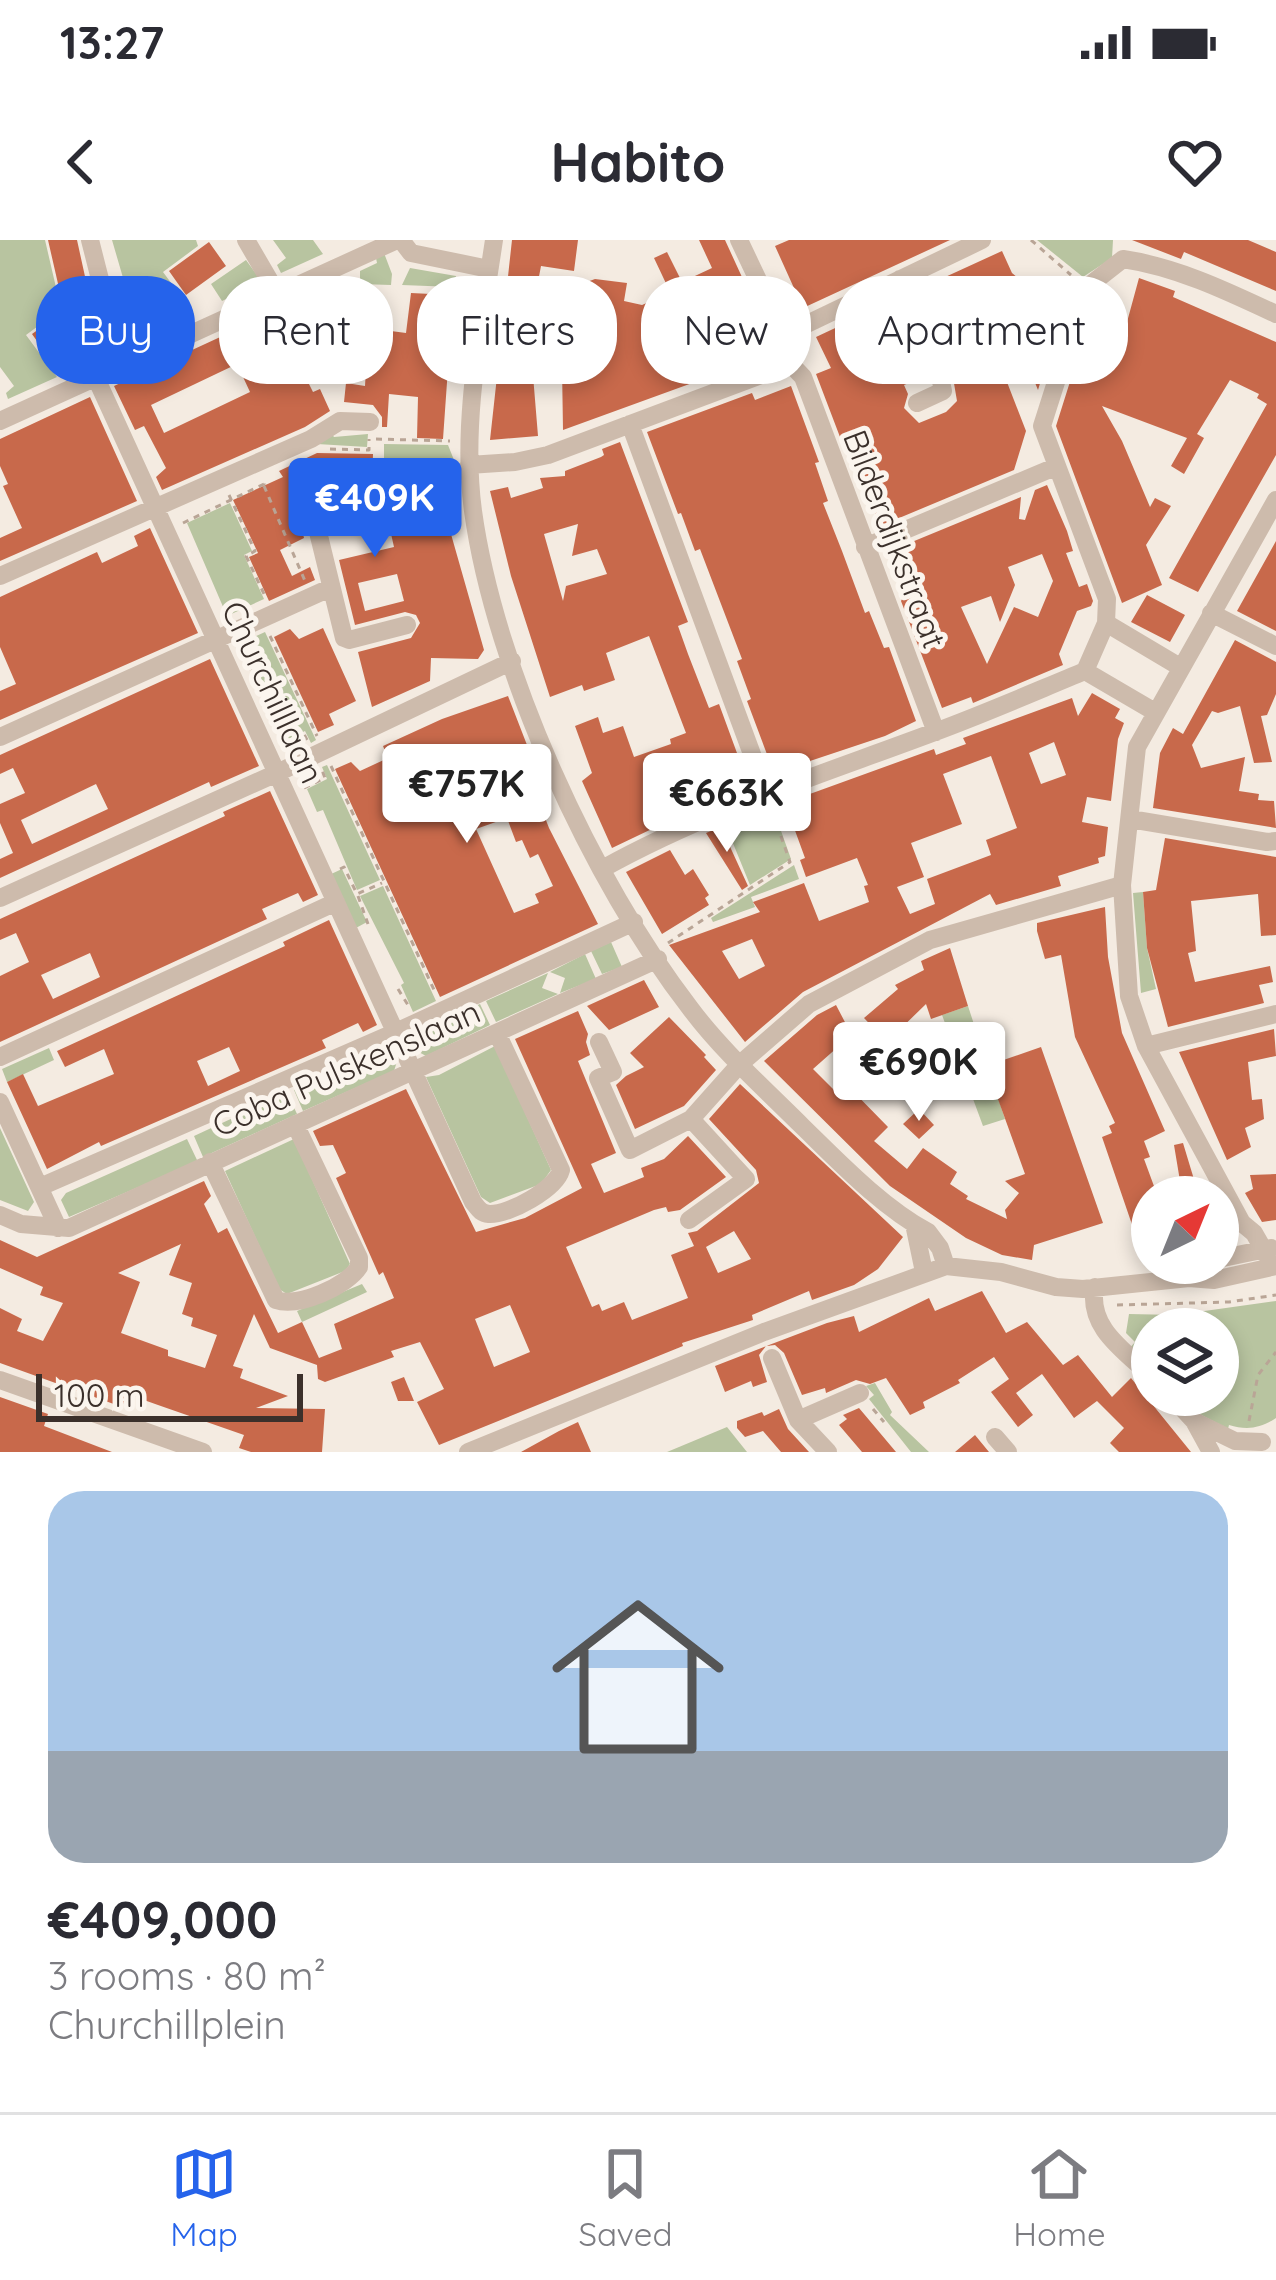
<!DOCTYPE html>
<meta charset="utf-8">
<style>
body{margin:0;font-family:Quicksand,sans-serif;background:#f7f7f7;color:#2b2b33;height:100vh;display:flex;flex-direction:column;font-size:45px;white-space:nowrap}
*{box-sizing:border-box;margin:0}
p{font-size:39px;color:#7c7c81}
.icon{flex:none;width:66px;height:66px;fill:none;stroke:currentColor;stroke-width:2;stroke-linecap:round;stroke-linejoin:round}
.map{position:relative;height:1212px;overflow:hidden}
.panel{display:flex;flex-direction:column;background:#fff;flex:1}
.panel>*{flex:none}
.guide{position:absolute;left:36px;top:36px;width:1206px;height:108px;display:flex;gap:24px}
.needle{width:78px;rotate:43deg}
.fabs{position:absolute;left:1131px;top:936px;display:grid;gap:24px}
.fabs a{display:grid;place-items:center;width:108px;height:108px;border-radius:50%;background:#fff;box-shadow:0 6px 18px #0003;font-size:60px}
.scale{position:absolute;left:36px;bottom:30px;width:267px;box-sizing:border-box;padding-left:12px;border:6px solid #3b302b;border-top:0;font-size:33px;line-height:42px;white-space:nowrap;color:#3b302b;-webkit-text-stroke:9px #fbf5ee;paint-order:stroke}
.price{position:absolute;translate:-50% -102px;padding:0 27px;border-radius:12px;background:#fff;color:#222;font-size:39px;line-height:78px;filter:drop-shadow(0 3px 6px #0008)}
.price::after{content:'';position:absolute;left:50%;top:72px;width:36px;height:27px;margin-left:-18px;background:inherit;clip-path:polygon(0 0,100% 0,50% 100%)}
.price.current{background:#2563eb;color:#fff}
ul{padding:0;list-style:none}
li{display:grid;align-content:center;gap:24px;height:636px;padding:0 48px}
li span{display:grid;place-items:center;height:372px;border-radius:36px;color:#555}
li>.icon{margin-inline-start:auto}
span .icon{width:216px;height:216px;fill:#fffc;stroke-width:1}
li b{font-size:51px}
.chip{padding:0 42px;border-radius:48px;background:#fff;box-shadow:0 6px 18px #0003;font-size:42px;line-height:108px}
.chip.current{background:#2563eb;color:#fff}
.status{display:flex;justify-content:space-between;align-items:center;height:84px;padding:0 60px;background:#fff;direction:ltr}
.status svg{height:33px;fill:currentColor}
header{display:flex;justify-content:space-between;align-items:center;height:156px;padding:0 48px;background:#fff;font-size:54px;font-weight:800}
.dock{display:flex;justify-content:space-around;align-items:center;height:168px;border-top:3px solid #e1e1e2;background:#fff;font-size:33px;color:#7c7c81}
.dock a{display:grid;justify-items:center;gap:6px}
.dock .current{color:#2563eb}
.map>svg:first-child{display:block}
</style>
<div class="status"><b>13:27</b><svg viewBox="0 0 49 12"><path d="M0 12V9h3v3zM5 12V6h3v6zM10 12V3h3v9zM15 12V0h3v12zM26 1h20v11H26zM47 4h2v5h-2z"/></svg></div>
<header><svg class="icon" aria-label="back" viewBox="0 0 24 24"><path d="M15 5l-7 7 7 7"/></svg>Habito<svg class="icon" aria-label="heart" viewBox="0 0 24 24"><path d="M12 20l-8-8c-3-5 5-10 8-4 3-6 11-1 8 4z"/></svg></header>
<div class="map">
<svg width="1276" height="1212" viewBox="0 0 1276 1212">
<rect width="100%" height="100%" fill="#f4ebe1"/>
<path fill="#b8c4a0" d="M0 0H45L61 69 26 95 57 137 8 159 6 153 14 146 0 127Z
M112 0H196L198 6 163 32 194 74 145 96 139 88 149 80 126 48Z
M273 0H313L323 14 281 33 277 25 286 18Z
M1037 0H1113L1112 18 1083 37Z
M384 13 392 34 391 45 360 44V31L377 23 376 18Z
M246 20 262 42 222 61 211 44Z
M410 28 456 36 454 47 402 45Z
M109 82 126 105 86 123 74 107Z
M331 193 334 197 368 194 367 207 317 204Z
M384 204 448 205 454 220H384Z
M230 263 252 311 244 315 264 359 227 376 187 283Z
M265 392 316 500 311 503 305 491 284 501 276 483 282 480 243 402Z
M327 525 380 640 357 650 323 570 317 572 307 549 327 539 322 527Z
M775 574 791 619 750 645 728 591Z
M794 625 799 639 751 657 755 667 713 682 711 678Z
M342 629 367 682 354 689 329 635Z
M383 646 436 761 413 772 401 745 404 743 360 656Z
M1143 652 1147 708 1156 749 1141 753 1133 653Z
M611 702 622 727 602 734 591 711Z
M585 714 596 739 560 753 565 738 550 732Z
M548 733 542 748 558 754 496 782 486 761Z
M480 764 490 785 426 816 417 811 413 802 417 791Z
M968 766 1005 879 983 886 942 775Z
M495 806 551 930 541 944 490 963 481 957 426 837 439 835Z
M49 808 54 820 7 842 2 829Z
M381 808 395 809 399 815 394 831 303 871 294 850Z
M287 853 297 874 203 917 194 896Z
M0 888 34 962 28 971 0 960Z
M187 899 197 920 192 924 69 977 61 960 66 953Z
M294 899 350 1024 345 1031 287 1054 279 1049 225 931Z
M362 1044 367 1052 302 1082 297 1071Z
M1276 1061V1178C1260 1189 1246 1190 1229 1185L1228 1189 1194 1171 1177 1155H1218V1089H1152V1130L1129 1109 1135 1102 1126 1093 1129 1074 1176 1075Z
M875 1143 892 1172 890 1175 929 1212H911L869 1159 874 1155 866 1146Z
M727 1187 747 1212H667Z"/>
<path fill="#c8694b" fill-rule="evenodd" d="M48 0H77L86 41 59 48Z
M512 0H578L574 31 541 26 532 73 563 69 565 50 595 39 627 43 624 61 642 65 649 62 671 54 654 18 667 12 682 42 712 28 699 0H725L763 83 740 94 750 122 563 190 562 127 532 123 538 196 490 200Z
M789 0H950L803 68 775 6Z
M1132 0H1248L1276 12V51L1184 12 1181 19Z
M209 2 226 26 186 55 169 31Z
M1002 11 1012 33 1042 58 1064 64 1038 150 1022 111 999 120 1007 94 979 86 970 116 1000 124 1026 191 1014 230 880 286 862 238 848 218 816 134 831 128 816 97 895 60 926 136 904 145 908 154 904 168 919 183 946 172 957 161 949 114 919 49Z
M1139 38 1175 51 1173 57 1276 102V215L1198 352 1169 338 1267 164 1257 158 1259 154 1230 140 1197 194 1204 198 1184 234 1171 226 1187 198 1102 166 1122 201 1150 267 1155 258 1171 266 1146 305 1162 345 1122 363 1056 186 1092 72 1127 82Z
M411 53 451 55 457 61 452 95 462 97 458 129 448 128 443 199 417 198 418 157 389 154 387 187H382V177L373 165 344 162 346 143 365 146 367 111H338V84L406 93Z
M296 62 294 79 315 81 292 92 306 123 300 126 313 152 320 149 330 171 305 187 162 250 156 237 166 228 144 186 135 190 114 146ZM237 124 250 152 164 193 151 165Z
M72 65 89 88 49 118 32 94Z
M791 146 819 222 815 223 828 261 823 263 842 311 865 373 869 371 884 408 889 407 916 481 885 496 774 533 747 461 751 459 737 421 742 419 700 309 695 311 681 273 678 274 647 192 752 153 755 160Z
M90 157 137 261 0 321V298L22 288 3 246 8 244 0 226V199Z
M620 202 688 382 678 386 688 414 709 468 719 464 748 543 612 608 582 541 592 533 575 486 598 477 603 493 623 486 634 517 671 504 670 499 686 493 649 396 606 413 615 440 584 451 582 445 550 457 511 336 490 251 508 247 511 258 543 248 540 238 565 236V231L601 217 604 215 602 209ZM578 284 572 316 597 309 607 334 566 346 563 361 544 294Z
M317 213 373 214 372 244 408 245 407 228 438 227V221L456 220 458 259H441L484 410 478 419 431 418 430 441 372 467 358 412 411 398 420 383 416 375 405 372 355 385 339 320 394 307 385 267 368 262 317 274 301 286 304 298 280 310 292 336 310 327 315 340 269 361 249 317 258 313 233 260 283 237 279 231ZM397 334 404 361 365 371 358 343Z
M1047 245 1067 291 1073 311 1066 313 1079 347 1087 344 1093 361 1091 366 1077 371 1059 414 1063 425 973 463 971 457 942 468 901 361 905 353 890 311 1021 257 1019 279 1025 280 1035 250ZM1042 314 1053 341 1038 377 1014 367 987 424 961 367 991 356 1000 382 1015 345 1008 327Z
M150 288 198 393 0 480V451L16 444 0 407V357L97 312 102 323 138 306 134 296Z
M1276 301V391L1237 371Z
M1147 355 1185 375 1170 402 1131 382Z
M323 388 356 461 329 474 334 485 318 492 274 397 290 389 299 399Z
M1235 400 1276 422V454L1267 475 1261 476 1272 522 1254 523 1240 466 1218 473 1212 471 1192 505 1201 528 1245 517 1239 551 1259 554 1258 560 1274 561 1276 588 1153 568 1160 513 1173 488 1183 494Z
M210 419 259 526 211 547 209 542 0 638V619L13 613 0 583V564L25 553 13 528 0 534V515ZM96 544 108 569 32 604 21 580Z
M1092 453 1120 469 1115 478 1124 483 1118 499 1111 561 1087 557 1082 582 1108 587 1105 616 1098 618 1099 623 1058 636 1061 646 996 665 990 654 803 752 745 802 669 705 760 672 753 662 804 643 819 681 869 662 864 646 868 645 857 618 806 637 800 620 805 618 785 563 934 509 936 515 966 504 963 498 1072 458 1078 476ZM1054 502 1066 535 1041 544 1029 513ZM991 516 1017 588 986 600 991 615 927 639 935 664 910 674 897 647 924 637 911 603 962 584 943 534ZM752 699 765 726 739 739 722 711Z
M508 456 527 505 518 508 549 588 598 684 440 757 335 529 351 522 360 531 388 518 383 506 442 479ZM507 578 516 602 522 600 530 618 538 614 553 646 535 654 539 663 514 673 476 589Z
M270 551 318 655 303 662 298 653 262 669 267 679 0 802V736L29 722 16 693 0 700V679L225 576 223 572ZM90 713 100 737 53 759 41 735Z
M721 587 748 646 742 650 706 593Z
M1165 598 1276 617V695L1261 696 1258 654 1191 661 1196 711 1188 713 1195 742 1270 726 1273 742 1259 745 1264 763 1168 787 1147 708 1143 652 1156 650Z
M670 610 685 635 693 629 709 655 705 658 709 665 662 694 626 632Z
M1105 667 1108 717 1122 793 1165 891 1144 901 1150 917 1144 919 1158 957H1152V1003L1139 1005 1102 897 1112 893 1109 886 1115 883 1075 797 1061 715 1045 719 1037 691V683Z
M329 680 377 785 363 792 358 783 322 800 326 808 101 906 99 902 47 929 7 842 23 834 38 866 114 834 104 809 65 827 57 811 285 706 283 702ZM229 807 240 831 208 846 197 821Z
M950 708 968 766 931 779 926 764 887 802 864 778 898 749 895 745 924 730 921 721Z
M644 740 659 767 609 790 587 766Z
M836 765 847 786 833 794 839 806 813 829 834 850 843 841 888 887 874 901 907 929 923 908 957 932 950 944 968 956 966 959 1007 979 1005 970 1019 953 1005 941 1025 934 986 826 1041 807 1103 983 1034 1005 1032 1020 1002 1015 966 998 890 946 764 821 817 775Z
M578 771 588 794 586 802 590 815 578 821 616 913 591 924 604 953 644 937 641 928 664 919 688 896 726 937 680 970 668 972 666 967 654 970 566 1007 592 1067 599 1064 602 1071 624 1062 632 1080 688 1058 671 1015 694 1006 688 993 697 991 759 943 756 930 709 879 740 844 903 997 878 1029 854 1045 812 1060 809 1051 752 1075 753 1080 682 1103 683 1106 439 1205 417 1162 444 1149 420 1102 391 1111 394 1117 325 1142 318 1139 317 1125 270 1108 254 1074 233 1126 243 1129 240 1138 288 1156 256 1168 325 1169 322 1212H251L239 1208 244 1195 158 1165 127 1154 122 1167 0 1123V1068L22 1079 17 1091 43 1101 63 1063 40 1055 43 1047 0 1028V1000L37 1017 204 941 211 956 204 964 218 993 227 988 278 1093 302 1082 319 1118 342 1109 334 1084 394 1058 383 1032 379 1035 336 938 346 933 333 905 320 906 313 891 406 849 476 992 525 978 582 948 515 799ZM734 991 751 1019 718 1033 706 1007ZM181 1004 169 1035 192 1043 182 1074 193 1078 191 1086 217 1095 205 1128 168 1116V1110L121 1093 140 1042 118 1033ZM510 1065 530 1112 494 1127 475 1079Z
M669 777 706 815 704 817 716 830 684 866 635 889 616 845 626 836 644 827 630 813Z
M1274 789 1276 816 1248 822 1252 860 1262 859 1264 879 1245 888 1251 907 1227 920 1179 812Z
M919 869 934 885 919 899 903 884Z
M1183 903 1196 946 1204 942 1213 957H1173L1182 953 1174 905Z
M1276 934V980L1262 982 1245 953 1253 949 1250 935Z
M982 1051 1006 1093 1027 1082 1063 1125 1078 1115 1112 1157 1131 1138 1191 1212H1119L1110 1203 1124 1188 1097 1161 1074 1178 1042 1134 1016 1153 1033 1175 1018 1187 991 1152 1009 1139 994 1117 958 1140 960 1143 923 1162 925 1168 910 1175 886 1138 870 1144 856 1140 826 1153 825 1148 802 1155 784 1113 775 1105 766 1106 759 1115 767 1142 753 1147 751 1141 725 1152 715 1126 769 1105 827 1083 854 1076 859 1092 929 1058 935 1071Z
M404 1137 414 1161H398L391 1142Z
M0 1157 48 1174 44 1186 112 1212H0Z
M859 1168 896 1212H862L839 1185 847 1179 843 1175Z
M779 1169 788 1189 809 1212H781L763 1191 745 1197 737 1188V1181L762 1172 764 1176Z
M578 1182 591 1212H521L559 1191Z
M975 1195 989 1212H955Z"/>
<g fill="none" stroke-linecap="round" stroke-linejoin="round">
<path stroke="#b9a596" stroke-width="3" stroke-dasharray="6 6" stroke-linecap="butt" d="M1031 0 1071 35
M376 199 450 201
M330 209 369 210V199
M264 246 305 341
M229 255 255 311 246 316 265 356
M183 283 264 244 262 241
M270 396 317 496
M242 406 251 430
M282 501 304 494 307 500
M331 526 435 752
M304 548 325 538 322 530
M340 629 344 627 357 654 382 643
M358 656 368 684
M668 703 790 622 772 571
M398 749 408 765
M1117 1065 1229 1062 1276 1055
M873 1169 884 1182
M1249 1181 1258 1135 1276 1112"/>
<path stroke="#cdbbac" stroke-width="18" d="M90 0 106 63 148 114
M246 0 278 55
M401 0 411 13 489 29
M494 0C481 88 461 183 473 271 495 430 592 641 690 768 722 811 765 849 803 887 840 923 882 967 928 992L940 1008 946 1026
M739 0 784 95 786 107
M1123 19 1086 48 1042 186 1107 359 1106 383 1180 427
M1123 19C1177 27 1227 51 1276 74
M900 39 936 117 943 151 917 163
M784 95 982 0
M784 117 803 137 936 492
M96 138 473 962C478 968 480 973 489 974 509 975 556 949 561 930L497 793
M0 181 397 0
M630 184 766 552
M469 225 515 222 548 215 769 132 784 117
M364 275 321 287 318 292 344 398 349 400 407 385
M865 307 1055 227
M0 336 311 199 340 181 370 182
M1211 373 1276 406
M1085 431 1155 472
M0 497 330 348
M1130 579 1267 602 1276 601
M602 629C708 570 820 535 932 493 984 474 1034 452 1085 431L1106 383
M0 658 277 533 512 421
M599 802 613 832 598 838 630 910 691 879 740 824 809 764 930 700 1122 645
M1146 806 1276 774
M0 817 336 662
M0 862 58 988
M210 922 276 1060C298 1068 347 1046 359 1027V1018L295 884
M40 947 396 792 634 682
M0 975 21 984 69 988 658 719
M689 980 746 939 691 879
M914 984 924 1032
M1218 1019 1271 1008
M1273 1026 1254 993 1242 983 1146 806 1129 756 1122 645 1137 507 1276 260
M1095 1047C1087 1088 1125 1111 1152 1137
M772 1118 798 1180 828 1212
M0 1140 203 1212
M1170 1155 1194 1181 1211 1212
M798 1180 860 1153
M1194 1181 1235 1201 1262 1202
M995 1197 1008 1212
M468 1212 764 1092 946 1026 1001 1032 1056 1047 1083 1049 1189 1038 1214 1040 1276 1026"/>
</g>
<g text-anchor="middle" stroke-width="10" stroke-linejoin="round" paint-order="stroke">
<g font-size="33" fill="#3b302b" stroke="#fbf5ee">
<text transform="translate(895 299) rotate(69)" y="12">Bilderdijkstraat</text>
<text transform="translate(273 452) rotate(65)" y="12">Churchilllaan</text>
<text transform="translate(346 828) rotate(-24)" y="12">Coba Pulskenslaan</text>
</g>
</g>
</svg>
<div class="fabs">
<a><svg class="needle" viewBox="-14 -14 28 28"><path d="M0-13l5 13h-10z" fill="#e53935"/><path d="M0 13l5-13h-10z" fill="#7c7c81"/></svg></a>
<a><svg class="icon" aria-label="layers" viewBox="0 0 24 24"><path d="M12 4l9 5-9 5-9-5zM3 14l9 5 9-5"/></svg></a>
</div>
<div class="scale">100 m</div>
<b class="price current" style="left:375px;top:320px">€409K</b>
<b class="price" style="left:467px;top:606px">€757K</b>
<b class="price" style="left:727px;top:615px">€663K</b>
<b class="price" style="left:919px;top:884px">€690K</b>
<div class="guide">
<a class="chip current">Buy</a>
<a class="chip">Rent</a>
<a class="chip">Filters</a>
<a class="chip">New</a>
<a class="chip">Apartment</a>
</div>
</div>
<section class="panel">
<ul>
<li><span style="background:linear-gradient(#a9c7e8 70%,#9aa5b1 0)"><svg class="icon" aria-label="home" viewBox="0 0 24 24"><path d="M3 11l9-7 9 7M6 9v11h12V9"/></svg></span><div><b>€409,000</b><p>3 rooms · 80 m²</p><p>Churchillplein</p></div></li>
</ul>
</section>
<nav class="dock">
<a class="current"><svg class="icon" aria-label="map" viewBox="0 0 24 24"><path d="M3 6l6-2 6 2 6-2v14l-6 2-6-2-6 2zM9 4v14M15 6v14"/></svg>Map</a>
<a><svg class="icon" aria-label="saved" viewBox="0 0 24 24"><path d="M7 4h10v16l-5-4-5 4z"/></svg>Saved</a>
<a><svg class="icon" aria-label="home" viewBox="0 0 24 24"><path d="M3 11l9-7 9 7M6 9v11h12V9"/></svg>Home</a>
</nav>
